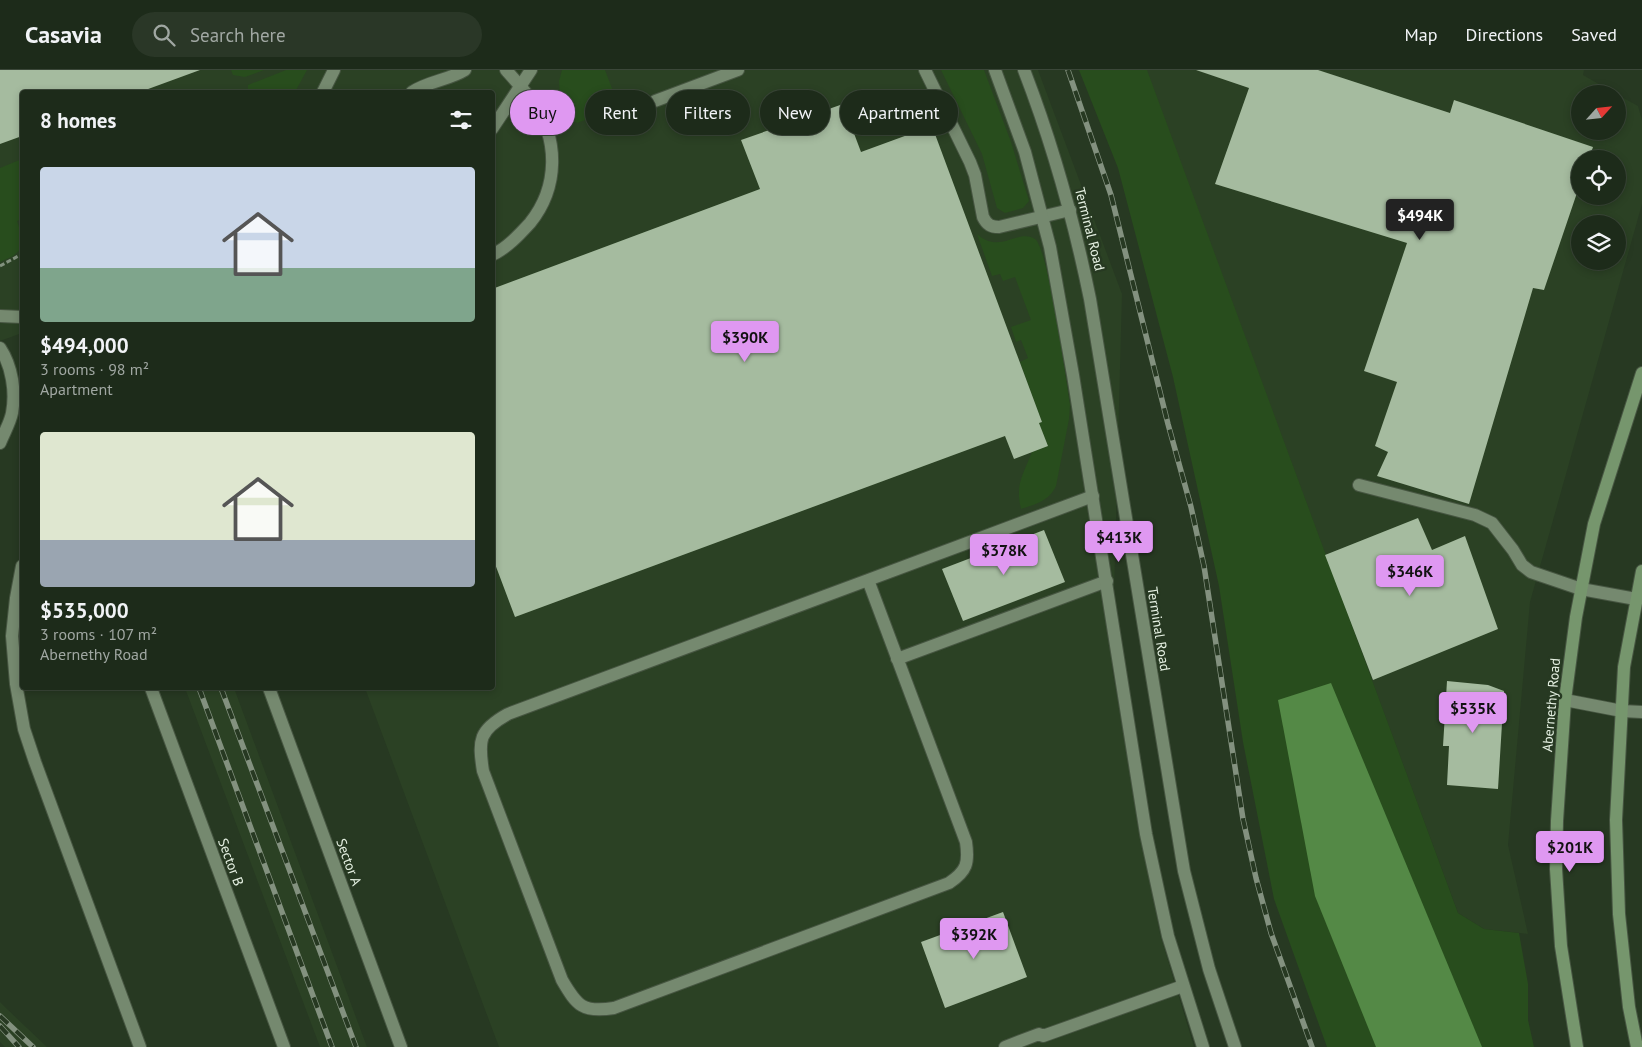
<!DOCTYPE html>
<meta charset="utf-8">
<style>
body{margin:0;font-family:"PT Sans",sans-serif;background:#2a3727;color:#f1f3f6;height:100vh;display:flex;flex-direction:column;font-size:19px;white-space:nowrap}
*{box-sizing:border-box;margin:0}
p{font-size:16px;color:#a0a7a2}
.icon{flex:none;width:28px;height:28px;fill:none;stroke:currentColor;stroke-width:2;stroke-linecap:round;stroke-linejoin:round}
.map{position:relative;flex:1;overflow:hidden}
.sheet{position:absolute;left:20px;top:20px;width:475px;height:600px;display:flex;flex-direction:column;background:#1d2b1a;border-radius:5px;box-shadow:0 2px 8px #0003,0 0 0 1px #3b4739}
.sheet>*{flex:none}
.banner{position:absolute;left:510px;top:20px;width:475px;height:45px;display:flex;gap:10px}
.needle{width:32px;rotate:63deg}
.buttons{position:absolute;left:1571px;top:15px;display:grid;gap:10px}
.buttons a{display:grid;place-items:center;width:55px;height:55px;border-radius:50%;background:#1d2b1a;box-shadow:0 2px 8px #0003,0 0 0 1px #3b4739;font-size:25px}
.price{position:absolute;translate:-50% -42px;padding:0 11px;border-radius:5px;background:#df98f1;color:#111;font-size:16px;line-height:32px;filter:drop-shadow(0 1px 2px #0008)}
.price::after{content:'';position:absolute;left:50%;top:30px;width:15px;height:11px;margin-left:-8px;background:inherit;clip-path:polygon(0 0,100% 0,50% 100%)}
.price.selected{background:#222;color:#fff}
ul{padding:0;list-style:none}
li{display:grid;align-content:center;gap:10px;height:265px;padding:0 20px}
li span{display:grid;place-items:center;height:155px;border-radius:5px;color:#555}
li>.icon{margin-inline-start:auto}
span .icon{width:90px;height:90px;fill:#fffc;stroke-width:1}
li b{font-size:21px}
h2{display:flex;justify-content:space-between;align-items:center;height:60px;padding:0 20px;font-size:21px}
.chip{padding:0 18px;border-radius:22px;background:#1d2b1a;box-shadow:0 2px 8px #0003,0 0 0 1px #3b4739;font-size:18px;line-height:45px}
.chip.selected{background:#df98f1;color:#111}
header{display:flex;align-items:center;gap:30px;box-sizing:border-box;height:70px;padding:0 25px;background:#1d2b1a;border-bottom:1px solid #3b4739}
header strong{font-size:24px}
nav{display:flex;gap:28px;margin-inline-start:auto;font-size:18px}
.search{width:350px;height:45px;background:#2a3727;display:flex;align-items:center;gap:12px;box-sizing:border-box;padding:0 18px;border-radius:28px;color:#a0a7a2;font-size:19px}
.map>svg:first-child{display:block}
</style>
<header>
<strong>Casavia</strong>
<div class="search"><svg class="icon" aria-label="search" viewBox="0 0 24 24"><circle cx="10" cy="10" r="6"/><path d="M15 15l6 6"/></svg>Search here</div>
<nav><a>Map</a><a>Directions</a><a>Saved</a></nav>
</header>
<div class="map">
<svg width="1642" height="977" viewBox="0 0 1642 977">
<rect width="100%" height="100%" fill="#273922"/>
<path fill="#2b4124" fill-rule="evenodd" d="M0 0H1038L1122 224 1112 598 1160 864 1194 977H499L365 618H492V22H22V263L0 271Z
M1146 0H1584L1583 5 1616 24H1580V61H1618V25L1638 36 1642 50V134L1530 532 1508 775 1528 864 1484 859 1458 843ZM1580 89H1618V126H1580ZM1580 154H1618V191H1580Z
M185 618H234L367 977H320Z
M0 932 7 939 47 977H5L0 972Z"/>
<path fill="#284d1d" d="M231 0H264L245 7 233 5Z
M286 0H307L295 22H248V15Z
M562 0H605L619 37 577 53 561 41 559 11Z
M941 0H984L1011 72 1029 131 1023 138 1005 143 997 138 982 84Z
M1079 0H1147L1458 843 1484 859 1519 863 1528 914V950L1534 977H1327L1274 829 1243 672 1219 516 1173 307 1118 98Z
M22 89V138L21 139 22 149 17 151 22 166V178L13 186 0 192V98Z
M977 164C1000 185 1017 158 1035 169 1048 178 1066 310 1070 334L1069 349 1056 416C1049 431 1036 434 1021 439 1015 414 1023 405 1032 382L1048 376 1039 353 1042 352 1020 292 1028 288 1021 270 1016 272 1011 257 1031 250 1015 207 1003 211 1000 204 992 206Z"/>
<path fill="#548946" d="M1331 613 1482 977H1376L1315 826 1278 630Z"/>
<path fill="#a5bb9f" d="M0 0H200L140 22H22V66L0 74Z
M1196 0H1318L1450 43 1454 30 1593 77 1589 89H1580V114L1544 220 1533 218 1469 434 1377 406 1388 382 1375 376 1397 312 1364 301 1407 173 1215 114 1249 18Z
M843 34 861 82 932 56 1042 352 1039 353 1048 376 1014 389 1005 366 515 547 492 486V219L760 119 741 70Z
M1418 448 1432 480 1465 466 1498 559 1373 610 1325 485Z
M1044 460 1065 512 963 551 942 499Z
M1447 611 1488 615 1504 621 1498 719 1447 715 1449 676H1443Z
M1003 842 1027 907 945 938 921 872Z"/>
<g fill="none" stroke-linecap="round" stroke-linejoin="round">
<defs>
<path id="service" d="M925 0 970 92 975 105 983 147C987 155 991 157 999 157L1070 140
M323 22 334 0
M655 31 738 0
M492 185C507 178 519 165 530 153 559 117 559 69 533 32 525 21 515 10 506 0
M1359 415 1475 445 1492 453 1513 480 1522 495 1531 502 1581 519 1636 529
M22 496 16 528 12 566 16 614 24 659 35 692 140 977
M868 510 966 772C969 793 967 801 949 813L614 938C583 943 577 936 562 910L483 701C478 670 479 660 508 644Z
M868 510 1093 426
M897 589 1107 511
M151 618 284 977
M269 618 401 977
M1565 630 1622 641 1642 642
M1005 977 1039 964 1043 966 1183 916"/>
<path id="minor" d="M995 0 1025 82 1050 177 1073 305 1146 764 1168 866 1203 977
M1024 0C1053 75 1074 151 1090 229L1184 801 1209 899 1235 977
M412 22C429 11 449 10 465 0
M492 59 531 0
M0 246 22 247
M0 278C12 296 16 322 12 343 10 353 4 363 0 373"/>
<path id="secondary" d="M1577 977 1561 876 1556 799 1557 751 1565 630 1576 547 1594 454 1642 303
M1637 977 1629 937 1619 844 1616 750 1624 597 1642 501"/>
</defs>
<use href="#service" stroke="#475642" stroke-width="14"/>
<use href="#minor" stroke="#475642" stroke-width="14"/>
<use href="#secondary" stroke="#475642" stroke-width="14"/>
<path stroke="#82917e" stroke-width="3" stroke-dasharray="5 2.5" stroke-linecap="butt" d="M0 196 22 184"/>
<use href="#service" stroke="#75896f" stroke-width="12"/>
<use href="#minor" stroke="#75896f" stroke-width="12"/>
<use href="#secondary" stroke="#76966d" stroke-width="12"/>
<defs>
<path id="rail" d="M1068 0 1111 125 1168 354 1191 437 1204 496 1243 749 1256 808 1271 863 1312 977
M199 618 332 977
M221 618 356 977
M0 946 33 977
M0 956 19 977"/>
</defs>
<use href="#rail" stroke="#83917f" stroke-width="5.5"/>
<use href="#rail" stroke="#273922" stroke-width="4" stroke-dasharray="11" stroke-linecap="butt"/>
</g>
<g text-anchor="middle" stroke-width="5" stroke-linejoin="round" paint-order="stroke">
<g font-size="14" fill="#e6f1e3" stroke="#273922">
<text transform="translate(1090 159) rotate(76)" y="5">Terminal Road</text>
<text transform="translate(1159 559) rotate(81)" y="5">Terminal Road</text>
<text transform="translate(1551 635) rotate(-85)" y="5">Abernethy Road</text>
<text transform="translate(231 792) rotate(70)" y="5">Sector B</text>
<text transform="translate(349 792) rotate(70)" y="5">Sector A</text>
</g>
</g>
</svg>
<div class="buttons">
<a><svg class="needle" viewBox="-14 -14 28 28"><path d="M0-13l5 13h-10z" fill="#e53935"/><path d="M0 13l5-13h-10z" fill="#a0a7a2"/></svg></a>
<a><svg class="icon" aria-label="locate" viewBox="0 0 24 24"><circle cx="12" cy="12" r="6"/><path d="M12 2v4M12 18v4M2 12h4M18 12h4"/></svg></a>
<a><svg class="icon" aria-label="layers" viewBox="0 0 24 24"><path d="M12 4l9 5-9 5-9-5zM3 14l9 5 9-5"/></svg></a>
</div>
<b class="price selected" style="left:1420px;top:171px">$494K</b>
<b class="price" style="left:745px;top:293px">$390K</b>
<b class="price" style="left:1119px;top:493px">$413K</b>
<b class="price" style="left:1004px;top:506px">$378K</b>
<b class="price" style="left:1410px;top:527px">$346K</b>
<b class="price" style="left:1473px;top:664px">$535K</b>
<b class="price" style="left:1570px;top:803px">$201K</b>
<b class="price" style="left:974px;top:890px">$392K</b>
<div class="banner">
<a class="chip selected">Buy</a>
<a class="chip">Rent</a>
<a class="chip">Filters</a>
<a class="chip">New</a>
<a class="chip">Apartment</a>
</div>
<section class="sheet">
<h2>8 homes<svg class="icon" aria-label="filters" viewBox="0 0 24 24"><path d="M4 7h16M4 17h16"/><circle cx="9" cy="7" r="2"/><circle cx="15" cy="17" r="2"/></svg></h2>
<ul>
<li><span style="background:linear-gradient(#c9d6e8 65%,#7fa58c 0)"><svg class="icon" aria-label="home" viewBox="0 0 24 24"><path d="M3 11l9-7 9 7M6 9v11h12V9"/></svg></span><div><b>$494,000</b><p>3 rooms · 98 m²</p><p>Apartment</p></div></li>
<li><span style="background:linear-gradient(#dfe7d0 70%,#9aa5b1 0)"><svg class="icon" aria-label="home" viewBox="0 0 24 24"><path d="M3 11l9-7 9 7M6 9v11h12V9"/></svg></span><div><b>$535,000</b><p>3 rooms · 107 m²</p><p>Abernethy Road</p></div></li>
</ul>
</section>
</div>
